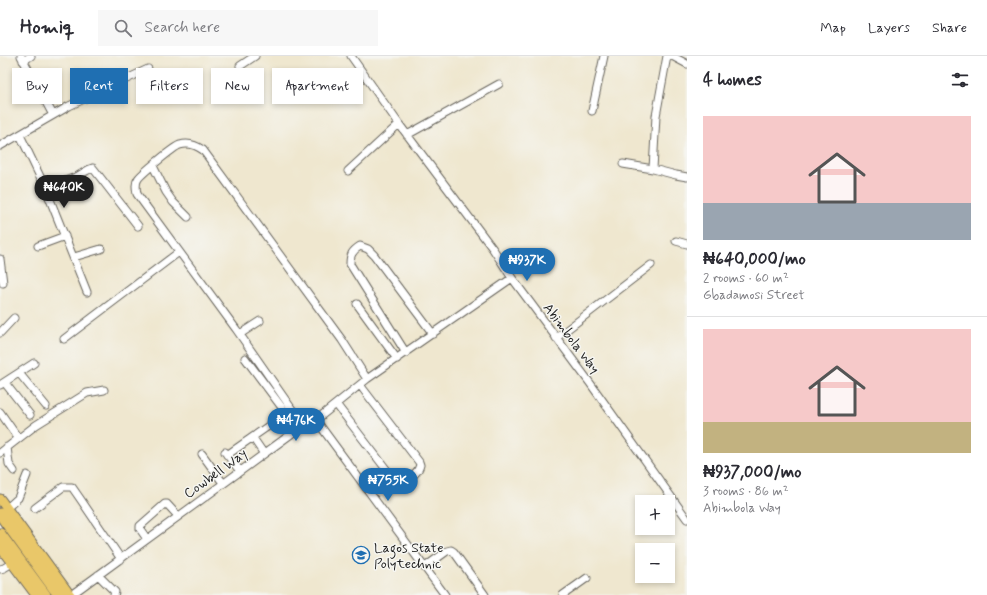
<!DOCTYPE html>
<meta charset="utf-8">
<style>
body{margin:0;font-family:Mynerve,sans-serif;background:#f7f7f7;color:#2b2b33;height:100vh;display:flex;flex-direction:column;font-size:15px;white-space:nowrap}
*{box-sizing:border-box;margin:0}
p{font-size:13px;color:#7c7c81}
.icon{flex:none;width:22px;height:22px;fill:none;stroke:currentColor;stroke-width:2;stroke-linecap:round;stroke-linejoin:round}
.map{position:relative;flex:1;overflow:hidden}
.sheet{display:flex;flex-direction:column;background:#fff;width:300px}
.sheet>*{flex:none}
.guide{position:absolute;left:12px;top:12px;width:380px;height:36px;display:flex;gap:8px}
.controls{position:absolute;left:635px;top:439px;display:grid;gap:8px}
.controls a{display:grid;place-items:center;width:40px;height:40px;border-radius:0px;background:#fff;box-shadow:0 2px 6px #0003;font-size:20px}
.price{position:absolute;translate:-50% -34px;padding:0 9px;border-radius:14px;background:#1f6fb2;color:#fff;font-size:13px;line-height:26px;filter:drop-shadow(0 1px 2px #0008)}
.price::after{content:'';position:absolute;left:50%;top:24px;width:12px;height:9px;margin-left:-6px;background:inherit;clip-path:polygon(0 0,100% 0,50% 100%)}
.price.on{background:#222;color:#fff}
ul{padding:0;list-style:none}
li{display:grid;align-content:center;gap:8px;height:212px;padding:0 16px}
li+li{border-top:1px solid #e1e1e2}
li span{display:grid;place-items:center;height:124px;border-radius:0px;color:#555}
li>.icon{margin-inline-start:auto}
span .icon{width:72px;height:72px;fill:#fffc;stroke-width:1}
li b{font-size:17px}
h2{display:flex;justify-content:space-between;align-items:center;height:48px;padding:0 16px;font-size:17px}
.chip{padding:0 14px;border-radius:0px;background:#fff;box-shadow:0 2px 6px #0003;font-size:14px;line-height:36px}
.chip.on{background:#1f6fb2;color:#fff}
header{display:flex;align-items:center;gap:24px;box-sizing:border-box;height:56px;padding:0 20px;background:#fff;border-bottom:1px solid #e1e1e2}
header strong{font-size:19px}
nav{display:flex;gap:22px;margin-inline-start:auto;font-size:14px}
.search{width:280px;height:36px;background:#f7f7f7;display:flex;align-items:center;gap:10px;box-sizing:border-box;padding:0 14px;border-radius:0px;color:#7c7c81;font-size:15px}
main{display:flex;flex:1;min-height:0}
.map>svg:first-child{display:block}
</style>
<header>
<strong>Homiq</strong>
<div class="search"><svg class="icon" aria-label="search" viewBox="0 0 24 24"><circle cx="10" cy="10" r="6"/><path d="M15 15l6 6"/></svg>Search here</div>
<nav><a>Map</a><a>Layers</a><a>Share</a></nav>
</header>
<main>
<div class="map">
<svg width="687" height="539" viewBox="0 0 687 539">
<rect width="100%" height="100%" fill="#f6f6f2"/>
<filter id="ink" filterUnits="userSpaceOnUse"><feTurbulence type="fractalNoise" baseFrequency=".025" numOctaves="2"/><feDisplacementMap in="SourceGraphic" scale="8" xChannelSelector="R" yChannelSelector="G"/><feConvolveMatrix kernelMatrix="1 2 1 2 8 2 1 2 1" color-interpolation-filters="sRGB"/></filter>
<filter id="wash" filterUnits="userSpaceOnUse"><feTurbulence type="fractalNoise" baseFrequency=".012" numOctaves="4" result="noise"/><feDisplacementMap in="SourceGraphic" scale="16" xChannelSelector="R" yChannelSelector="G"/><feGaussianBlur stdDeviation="0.9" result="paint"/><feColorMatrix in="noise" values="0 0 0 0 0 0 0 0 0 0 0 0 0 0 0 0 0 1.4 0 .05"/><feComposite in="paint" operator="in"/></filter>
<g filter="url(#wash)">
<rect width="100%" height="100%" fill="#efe7cf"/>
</g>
<g filter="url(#ink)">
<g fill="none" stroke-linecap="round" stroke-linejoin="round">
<defs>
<path id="minor" d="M21 0 53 59
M351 0 399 68 493 193 512 222 590 327 687 463
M672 0 687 8
M23 5 31 0
M240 10 255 0
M592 55 604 0
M20 79 45 131 87 236
M407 79 499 28
M0 90 69 50 148 13
M623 108 653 113 676 119 687 121
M153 110 166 136 173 146 188 161
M653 113 656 60 667 0
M348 115 399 68
M45 131C56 128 66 125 76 121 82 118 88 113 93 112L138 170
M676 185 687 188
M38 190 65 180
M74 201 101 193
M0 203 3 227
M357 248 397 303
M0 277 14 262
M240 278 260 265
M556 282 651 209
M64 283 179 196
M406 297 350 208C350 199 352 195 360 190L368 193 374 199 433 278
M245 302 298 373
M19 317 46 350
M5 327 30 359
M0 329 34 307
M336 348 396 426 400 429C408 423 418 418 420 409L419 406 360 329
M0 356 16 379
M316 364 445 539
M303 369 236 273 137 138C136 132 135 127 138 123 141 118 175 90 180 89 189 86 196 89 203 94L342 284 367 323
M253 382 264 398
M7 391 9 408 14 415
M225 396 240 415
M0 397 36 369 87 337 104 334
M202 398 223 427
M227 399 287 357
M7 452 18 442 27 419
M35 452 63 431H72L81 444 121 503
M147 483 140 473V470L165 448H167L178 460
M425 511 447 495 451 494 454 496 485 539
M0 513 4 512 12 507
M98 519 115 536 114 539
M71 539 298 373 316 364 367 323 512 222
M563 539 587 522"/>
<path id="major" d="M0 443 70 539
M0 491 36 539"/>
<path id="highway" d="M0 458 59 539
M0 478 45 539"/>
</defs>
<use href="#minor" stroke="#66635b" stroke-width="9"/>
<use href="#major" stroke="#66635b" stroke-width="11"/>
<use href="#highway" stroke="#66635b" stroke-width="13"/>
<use href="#minor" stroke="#fff" stroke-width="7"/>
<use href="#major" stroke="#e9c769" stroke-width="9"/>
<use href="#highway" stroke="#e9c769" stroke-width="11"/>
</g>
</g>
<defs>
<symbol id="university-ring" viewBox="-11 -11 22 22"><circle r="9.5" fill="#f6f6f2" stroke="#1f6fb2" stroke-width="1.5"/><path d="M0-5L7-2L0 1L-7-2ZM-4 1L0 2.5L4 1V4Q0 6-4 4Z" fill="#1f6fb2"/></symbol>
</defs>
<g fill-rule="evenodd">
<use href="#university-ring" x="351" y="489" width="20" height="20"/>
</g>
<g text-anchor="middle" stroke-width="3" stroke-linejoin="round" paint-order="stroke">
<g font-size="14" fill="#1c1c1c" stroke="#f6f6f2">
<text transform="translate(572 282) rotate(53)" y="5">Abimbola Way</text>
<text transform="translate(215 417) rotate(-36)" y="5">Cowbell Way</text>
</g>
<g font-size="14" fill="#1c1c1c" stroke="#f6f6f2" text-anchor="start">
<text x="374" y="496">Lagos State<tspan x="374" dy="16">Polytechnic</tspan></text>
</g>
</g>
</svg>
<div class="controls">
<a>+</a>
<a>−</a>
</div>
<b class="price on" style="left:64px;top:153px">₦640K</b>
<b class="price" style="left:527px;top:226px">₦937K</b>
<b class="price" style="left:296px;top:386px">₦476K</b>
<b class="price" style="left:388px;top:446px">₦755K</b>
<div class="guide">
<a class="chip">Buy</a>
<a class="chip on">Rent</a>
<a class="chip">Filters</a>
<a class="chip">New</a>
<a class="chip">Apartment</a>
</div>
</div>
<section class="sheet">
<h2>4 homes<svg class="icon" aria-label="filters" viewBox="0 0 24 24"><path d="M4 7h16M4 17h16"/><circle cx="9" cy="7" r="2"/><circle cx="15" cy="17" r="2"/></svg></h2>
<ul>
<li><span style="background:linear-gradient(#f6c9c9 70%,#9aa5b1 0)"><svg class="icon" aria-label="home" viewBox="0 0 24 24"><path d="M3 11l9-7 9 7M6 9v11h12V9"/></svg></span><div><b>₦640,000/mo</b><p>2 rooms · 60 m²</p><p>Gbadamosi Street</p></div></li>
<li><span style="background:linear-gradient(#f6c9c9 75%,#c2b280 0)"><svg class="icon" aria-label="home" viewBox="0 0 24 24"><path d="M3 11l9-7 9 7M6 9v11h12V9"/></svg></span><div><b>₦937,000/mo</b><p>3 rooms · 86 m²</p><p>Abimbola Way</p></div></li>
</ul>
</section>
</main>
